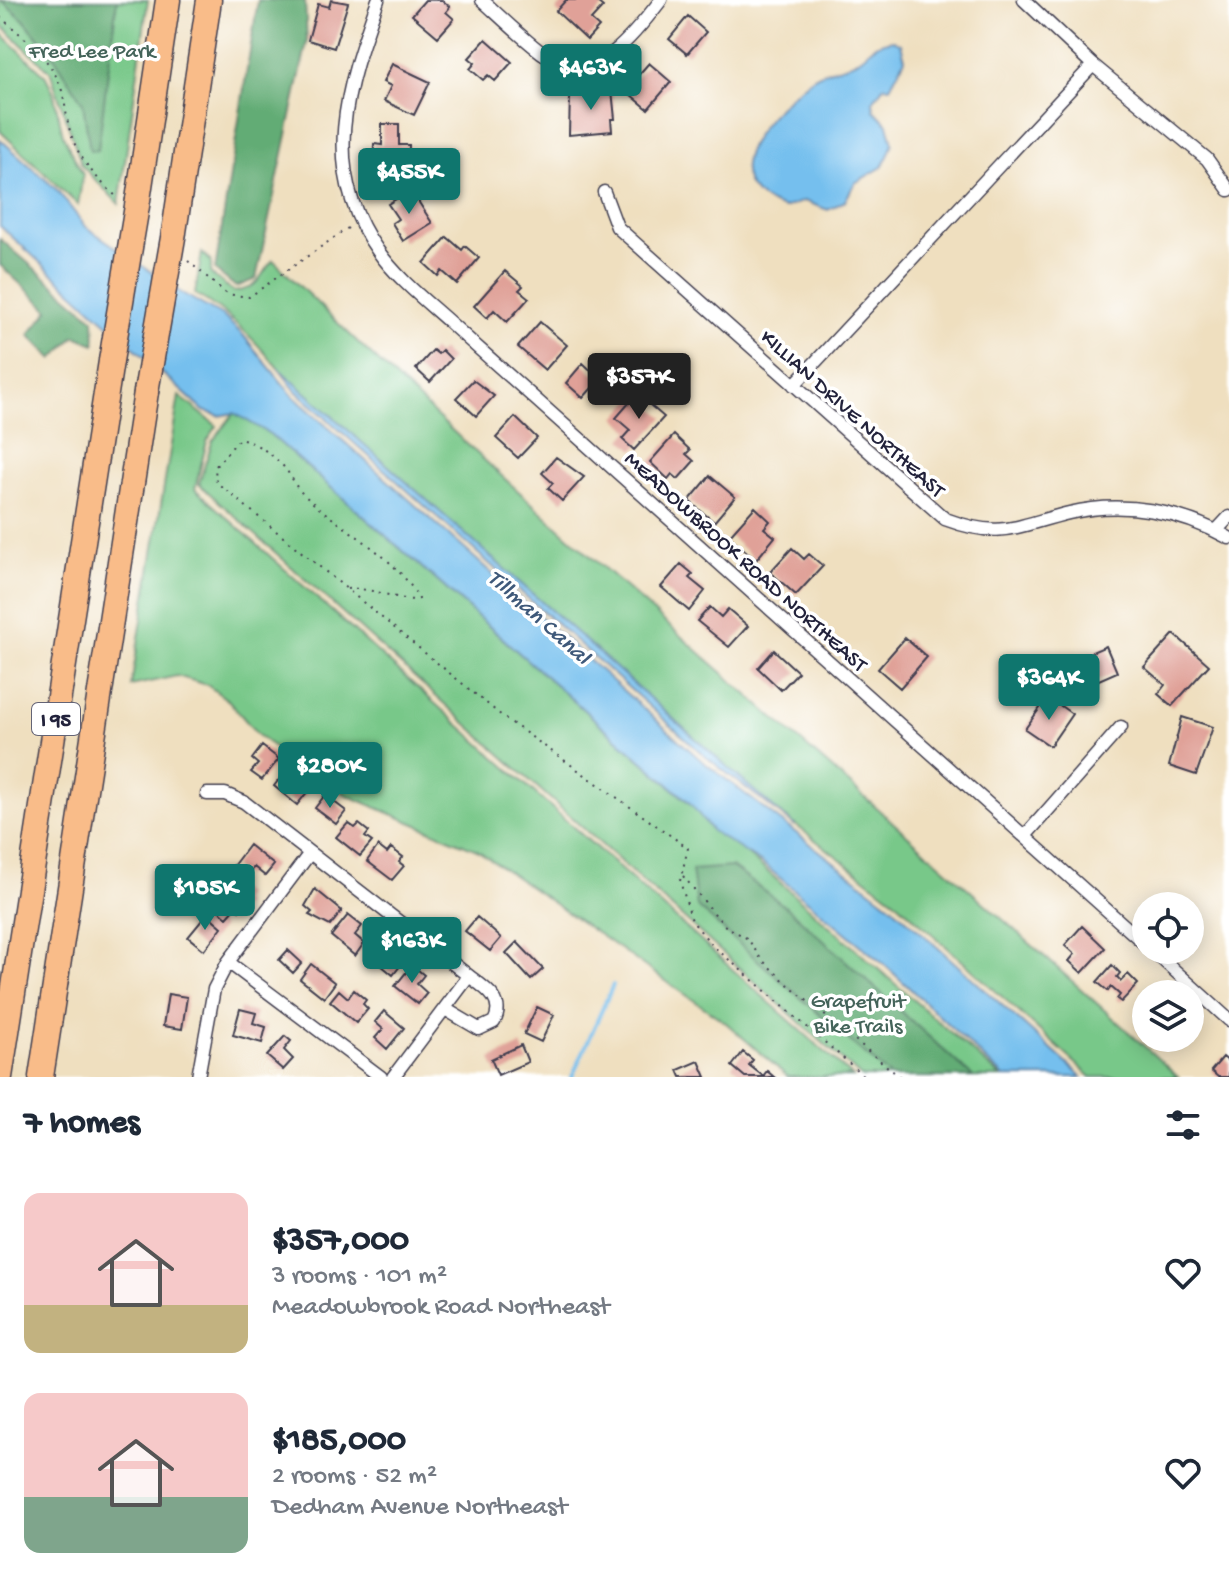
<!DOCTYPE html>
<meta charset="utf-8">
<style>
body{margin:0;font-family:"Gochi Hand",sans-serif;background:#f2f2f3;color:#1f2937;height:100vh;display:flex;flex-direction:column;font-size:30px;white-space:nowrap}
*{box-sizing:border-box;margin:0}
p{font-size:26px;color:#747a83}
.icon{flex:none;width:44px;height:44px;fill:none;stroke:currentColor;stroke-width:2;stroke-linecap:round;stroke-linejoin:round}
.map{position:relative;height:1077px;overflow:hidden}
.sheet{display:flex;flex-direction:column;background:#fff;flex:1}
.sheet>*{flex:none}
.controls{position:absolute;left:1132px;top:892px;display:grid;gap:16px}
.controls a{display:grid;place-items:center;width:72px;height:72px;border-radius:50%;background:#fff;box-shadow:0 4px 20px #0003;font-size:40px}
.price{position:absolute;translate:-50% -68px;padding:0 18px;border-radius:8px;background:#0f766e;color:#fff;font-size:26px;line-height:52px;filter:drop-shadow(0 2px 4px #0008)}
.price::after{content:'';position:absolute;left:50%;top:48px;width:24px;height:18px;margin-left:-12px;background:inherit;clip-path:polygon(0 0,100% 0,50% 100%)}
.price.on{background:#222;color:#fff}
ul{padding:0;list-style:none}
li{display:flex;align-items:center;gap:24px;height:200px;padding:0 24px}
li span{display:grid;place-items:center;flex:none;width:224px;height:160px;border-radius:16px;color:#555}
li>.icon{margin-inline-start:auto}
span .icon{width:96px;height:96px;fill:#fffc;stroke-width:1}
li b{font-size:34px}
h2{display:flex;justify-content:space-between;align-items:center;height:96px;padding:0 24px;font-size:34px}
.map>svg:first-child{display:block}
</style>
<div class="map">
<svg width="1229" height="1077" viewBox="0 0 1229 1077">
<rect width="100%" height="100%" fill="#fff"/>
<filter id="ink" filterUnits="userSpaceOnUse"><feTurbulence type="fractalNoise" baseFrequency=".0125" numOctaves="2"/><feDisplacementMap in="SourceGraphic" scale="16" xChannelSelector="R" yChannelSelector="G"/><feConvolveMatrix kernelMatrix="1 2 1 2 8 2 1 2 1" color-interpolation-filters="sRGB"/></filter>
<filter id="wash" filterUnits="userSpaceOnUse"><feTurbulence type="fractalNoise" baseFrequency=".006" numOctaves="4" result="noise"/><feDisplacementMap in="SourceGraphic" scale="32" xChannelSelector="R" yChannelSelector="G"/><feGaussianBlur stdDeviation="1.8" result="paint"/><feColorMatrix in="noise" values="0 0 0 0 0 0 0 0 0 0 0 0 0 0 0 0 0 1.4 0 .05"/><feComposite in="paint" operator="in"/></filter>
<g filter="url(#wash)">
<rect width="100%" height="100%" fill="#efdfbf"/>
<path fill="#78c889" stroke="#4d7562" stroke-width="2" d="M0 0H148L119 204 82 166 50 71 0 24Z
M0 32 45 75 53 91 63 135 83 175 78 205 0 131Z
M202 253 211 261V274L234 292C262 287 256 279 273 260 562 545 879 802 1178 1077H1091L898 903 777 811 278 368C252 337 230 314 195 294Z
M179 396 217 426 207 441 195 489 853 1077H788L725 1022 477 850 349 796 303 770 258 735 229 701 207 685 177 676 131 686Z
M234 413 270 434 1001 1077H861L199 484 212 442Z"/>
<path fill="#62ac75" stroke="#426758" stroke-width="2" d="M1 0H117L98 150 90 151 83 103 55 58 24 20Z
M258 0H305L307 42 256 279 236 287 215 270Z
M0 239 94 319 95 344 75 336 53 359 29 335 49 310 0 265Z
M732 867 790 910 973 1077H891L697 907 692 870Z"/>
<path fill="#75bfee" stroke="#4c7094" stroke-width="2" d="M894 40 901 44 905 59 890 87 884 86 873 101 874 110 888 124 893 143 888 156 882 167 855 183 845 201 828 210 804 201 784 208C700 182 771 109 811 79 824 69 844 69 857 60 874 49 871 43 894 40Z
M0 139 57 190 85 226 180 292 224 317 243 335 292 395 701 760 894 908 1082 1077H1004L887 967 762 863 712 831 689 802 270 434 234 413 219 416 204 411 0 226Z
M278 368 777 811 795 826 705 756 296 391Z"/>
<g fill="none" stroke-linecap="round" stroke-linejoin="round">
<path stroke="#75bfee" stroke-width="4" d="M572 1077 613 985"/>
</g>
<g id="blocks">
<path fill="#e0a198" d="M331 0 348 3 334 48 308 40 318 4 329 7Z
M425 0H442L450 7 446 12 454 19 438 37 412 15Z
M566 0H595L603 7 591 20 599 27 587 40 556 11Z
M688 16 706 32 687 54 669 39Z
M486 39 512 62 495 81 488 75 483 80 470 69 475 63 469 58Z
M649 63 671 82 648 109 625 90Z
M392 64 430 82 414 115 384 101 391 86 383 82Z
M612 90 615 119H611L612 131 569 135 570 94Z
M382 124H399V145H409L408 178 373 177 374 144 382 145Z
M411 190 432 223 403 241 392 223 398 219 388 204Z
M447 237 462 250 465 246 479 258 457 284 442 271 438 276 424 263Z
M505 271 523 286 519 290 529 298 507 322 494 310 487 318 474 306Z
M540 322 567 345 545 370 518 347Z
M433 350 438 354 442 350 451 359 430 382 416 369Z
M583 363 600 379 583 398 566 383Z
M473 380 494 396 476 416 456 398Z
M637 394 664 417 634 450 622 439 630 430 616 418Z
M515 417 537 438 518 458 496 438Z
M674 435 690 450 686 454 694 461 678 479 672 474 668 479 650 462Z
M556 457 584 477 562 501 548 488 553 483 542 473Z
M710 476 735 497 714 522 689 501Z
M755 507 770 521 764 528 775 537 756 560 729 536Z
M792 548 804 559 809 554 823 566 796 595 770 572Z
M681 564 693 574 689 578 705 591 689 611 661 587Z
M710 607 721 617 728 609 748 626 729 647 697 621Z
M1174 634 1209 665 1172 706 1158 694 1165 685 1144 667Z
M905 638 927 657 900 688 878 669Z
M1106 646 1117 672 1083 687 1071 661Z
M774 650 798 672 781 690 758 668Z
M1048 697 1072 714 1050 746 1025 729Z
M1182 717 1213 727 1196 775 1169 766Z
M262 746 279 759 262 780 251 772 258 764 252 759Z
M285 772 308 791 297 805 274 786Z
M325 795 346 811 336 824 315 808Z
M348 823 355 828 359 824 369 832 365 837 372 842 360 856 336 837Z
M249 845 274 865 265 876 254 867 246 877 233 866Z
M378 846 387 853 391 848 403 857 399 862 404 866 392 880 367 861Z
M233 884 246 895 242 901 245 904 239 911 235 908 227 917 214 906Z
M315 889 342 911 330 926 309 915 312 912 305 906Z
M207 914 222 927 204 950 188 937Z
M348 915 362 926 355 935 364 943 355 956 331 936Z
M477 917 501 938 490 951 465 931Z
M1082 926 1105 948 1082 973 1069 961 1075 954 1065 945Z
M381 942 404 961 393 975 369 955Z
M517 942 543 969 531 980 506 953Z
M288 950 302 963 293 973 279 960Z
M311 964 335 983 324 998 300 979Z
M412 965 424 975 417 984 427 993 418 1004 395 986Z
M1112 965 1120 973 1117 977 1121 981 1128 974 1138 984 1121 1002 1117 999 1120 995 1111 987 1108 991 1097 982Z
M339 990 348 998 354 990 366 1000 363 1004 368 1009 356 1023 330 1001Z
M168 994 187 997 182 1029 163 1026Z
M537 1007 554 1015 541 1042 524 1034Z
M240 1009 256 1013 253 1023 266 1027 262 1043 233 1035Z
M384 1011 404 1028 387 1049 375 1038 383 1029 375 1022Z
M285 1036 291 1041 284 1050 293 1059 283 1070 267 1056Z
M521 1045 528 1062 498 1075 491 1059Z
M743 1052 753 1060 749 1065 763 1076 767 1071 774 1077H745L732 1066Z
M1223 1057 1229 1062V1077H1218L1211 1071Z
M699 1061 706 1077H681L678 1070Z"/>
</g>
</g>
<g filter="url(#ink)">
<use href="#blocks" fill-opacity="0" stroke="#413e4f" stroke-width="2"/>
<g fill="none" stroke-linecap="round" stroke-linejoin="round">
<defs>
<path id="street" d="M378 0C347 87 319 169 378 251 399 281 431 305 457 329L1146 945
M482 0C565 76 582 103 661 0
M1024 0 1093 65 1207 159 1229 190
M604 192 617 227 945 519C1002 540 1015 526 1069 513 1124 500 1181 511 1229 538
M794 385 1093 65
M1216 531 1229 517
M207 794H225L244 802 469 976 393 1077
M1025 836 1121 727
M1152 950 1229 1020
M228 962 381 1077
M445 1009 479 1029 494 1022C506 1000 485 988 469 976
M198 1077 214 989 228 962 310 853"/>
<path id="highway" d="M138 200 168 0
M174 232 209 0
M0 1077 111 361
M41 1077 146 392"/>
</defs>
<use href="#street" stroke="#413e4f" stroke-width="15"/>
<use href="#highway" stroke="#413e4f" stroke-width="27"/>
<path stroke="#413e4f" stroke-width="2" stroke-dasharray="2 6" stroke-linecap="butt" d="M0 17C21 35 46 54 58 80 66 97 65 116 71 134 79 160 98 180 118 198
M188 261 227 294 249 297 348 228
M347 589C372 586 406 604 419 599 393 551 336 528 299 490 295 485 293 479 289 474 279 458 257 443 240 438L215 467 216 482 502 716 688 848 680 881 692 921 712 945 865 1077
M683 876 724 925 748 939 761 959 794 990 900 1077"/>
<use href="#street" stroke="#fff" stroke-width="12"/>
<use href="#highway" stroke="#f9bc89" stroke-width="24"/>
<defs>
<path id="highway-bridge" d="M111 361 138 200
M146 392 174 232"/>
</defs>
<use href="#highway-bridge" stroke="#413e4f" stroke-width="27" stroke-linecap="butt"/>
<use href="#highway-bridge" stroke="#f9bc89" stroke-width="24"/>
</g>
</g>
<g text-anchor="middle" stroke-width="7" stroke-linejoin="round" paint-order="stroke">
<rect fill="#fff" stroke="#646476" stroke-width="2" x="32" y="703" width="48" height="32" rx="6"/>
<g font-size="20" font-weight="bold" fill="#22223b">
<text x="56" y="726">I 95</text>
</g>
<g font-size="22" fill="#44645a" stroke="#fff">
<text x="92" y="57">Fred Lee Park</text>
<text x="858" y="1007">Grapefruit<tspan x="858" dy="25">Bike Trails</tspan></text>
</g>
<g font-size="22" fill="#22223b" stroke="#fff">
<text transform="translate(854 412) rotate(42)" y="8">KILLIAN DRIVE NORTHEAST</text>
<text transform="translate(747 560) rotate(42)" y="8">MEADOWBROOK ROAD NORTHEAST</text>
</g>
<g font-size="24" font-style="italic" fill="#3f597a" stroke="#fff">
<text transform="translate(540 616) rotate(42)" y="8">Tillman Canal</text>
</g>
</g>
</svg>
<div class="controls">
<a><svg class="icon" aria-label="locate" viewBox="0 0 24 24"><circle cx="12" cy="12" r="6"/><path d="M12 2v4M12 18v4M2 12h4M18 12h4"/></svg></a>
<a><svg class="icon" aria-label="layers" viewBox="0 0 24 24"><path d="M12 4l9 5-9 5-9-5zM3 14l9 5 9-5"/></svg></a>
</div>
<b class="price" style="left:591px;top:112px">$463K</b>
<b class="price" style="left:409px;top:216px">$455K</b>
<b class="price on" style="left:639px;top:421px">$357K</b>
<b class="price" style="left:1049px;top:722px">$364K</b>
<b class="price" style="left:330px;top:810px">$280K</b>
<b class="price" style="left:205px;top:932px">$185K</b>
<b class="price" style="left:412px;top:985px">$163K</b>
</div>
<section class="sheet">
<h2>7 homes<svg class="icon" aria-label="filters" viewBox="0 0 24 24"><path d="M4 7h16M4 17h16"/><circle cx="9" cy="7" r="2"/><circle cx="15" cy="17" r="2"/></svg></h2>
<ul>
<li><span style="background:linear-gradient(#f6c9c9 70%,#c2b280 0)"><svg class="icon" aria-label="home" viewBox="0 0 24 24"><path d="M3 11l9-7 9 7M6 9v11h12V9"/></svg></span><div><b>$357,000</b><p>3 rooms · 101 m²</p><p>Meadowbrook Road Northeast</p></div><svg class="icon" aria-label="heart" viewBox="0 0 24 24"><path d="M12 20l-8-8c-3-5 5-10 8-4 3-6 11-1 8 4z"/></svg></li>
<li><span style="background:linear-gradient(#f6c9c9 65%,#7fa58c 0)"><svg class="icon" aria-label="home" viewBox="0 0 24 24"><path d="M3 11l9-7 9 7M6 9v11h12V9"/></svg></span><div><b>$185,000</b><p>2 rooms · 52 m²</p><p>Dedham Avenue Northeast</p></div><svg class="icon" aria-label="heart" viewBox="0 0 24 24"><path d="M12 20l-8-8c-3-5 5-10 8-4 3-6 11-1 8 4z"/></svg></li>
</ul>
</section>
